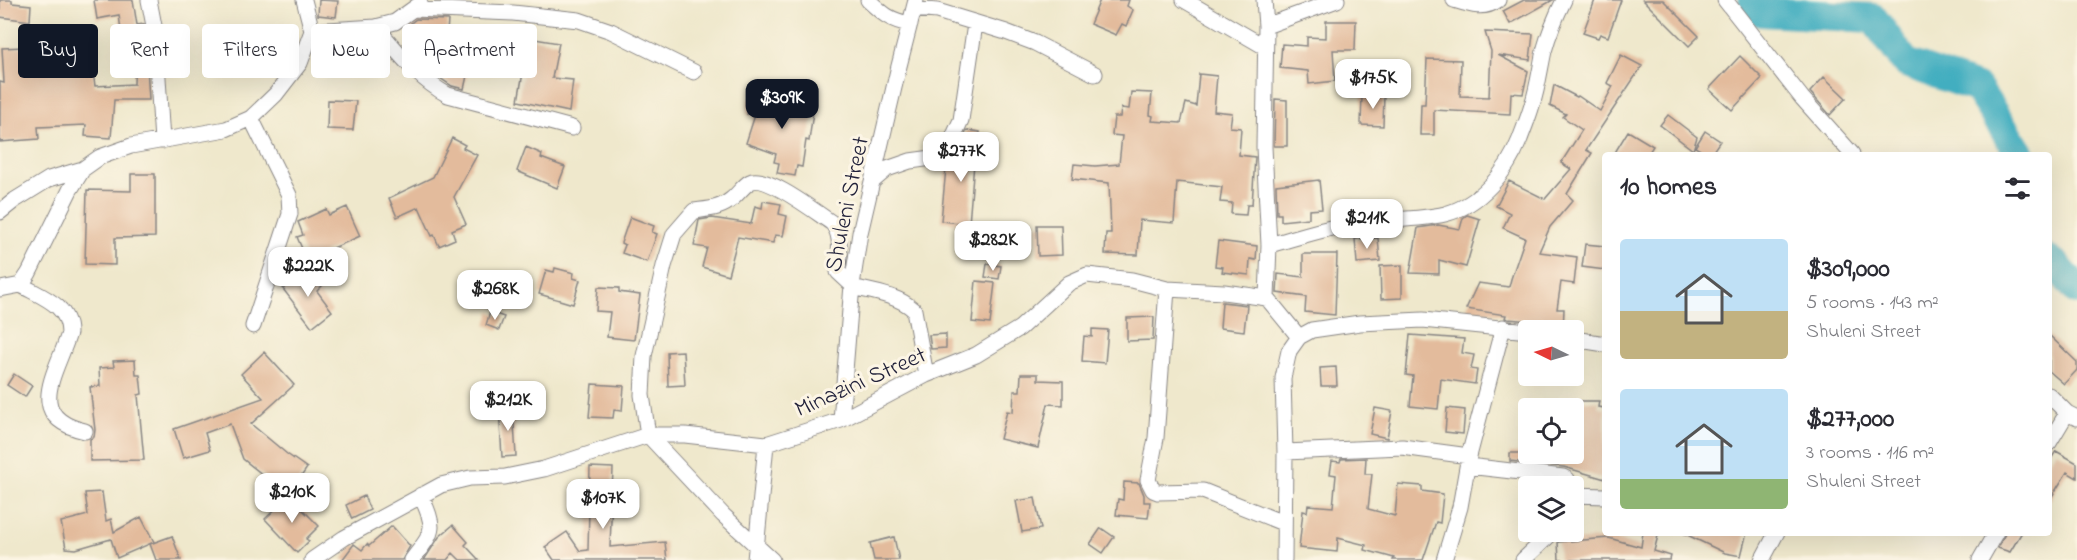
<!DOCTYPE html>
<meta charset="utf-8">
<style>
body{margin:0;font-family:"Indie Flower",sans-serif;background:#f2f2f3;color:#2b2b33;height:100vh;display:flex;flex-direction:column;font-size:22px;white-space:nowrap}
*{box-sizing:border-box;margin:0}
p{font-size:20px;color:#7c7c81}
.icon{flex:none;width:33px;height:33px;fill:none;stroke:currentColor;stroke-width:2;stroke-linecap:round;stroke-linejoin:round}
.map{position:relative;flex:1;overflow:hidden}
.side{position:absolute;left:1602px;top:152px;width:450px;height:384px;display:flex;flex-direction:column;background:#fff;border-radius:6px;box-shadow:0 6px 24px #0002}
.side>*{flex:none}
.guide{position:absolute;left:18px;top:24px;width:570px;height:54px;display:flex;gap:12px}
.needle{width:39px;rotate:275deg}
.buttons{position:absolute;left:1518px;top:320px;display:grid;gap:12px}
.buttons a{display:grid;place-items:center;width:66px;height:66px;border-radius:6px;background:#fff;box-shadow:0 6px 24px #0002;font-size:30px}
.price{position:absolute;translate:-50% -51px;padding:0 14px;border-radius:12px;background:#fff;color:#222;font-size:20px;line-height:39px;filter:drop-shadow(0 2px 3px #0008)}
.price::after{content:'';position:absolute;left:50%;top:36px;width:18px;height:14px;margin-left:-9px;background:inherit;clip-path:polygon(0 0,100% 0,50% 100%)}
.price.current{background:#111827;color:#fff}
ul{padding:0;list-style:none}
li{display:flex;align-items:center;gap:18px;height:150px;padding:0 18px}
li span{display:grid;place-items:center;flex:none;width:168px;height:120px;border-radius:6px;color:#555}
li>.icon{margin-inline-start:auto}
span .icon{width:72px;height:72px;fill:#fffc;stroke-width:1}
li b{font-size:26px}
h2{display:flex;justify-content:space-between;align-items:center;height:72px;padding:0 18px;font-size:26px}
.chip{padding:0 21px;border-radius:6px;background:#fff;box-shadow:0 6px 24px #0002;font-size:21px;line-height:54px}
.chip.current{background:#111827;color:#fff}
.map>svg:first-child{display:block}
</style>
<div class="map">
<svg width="2077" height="560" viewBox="0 0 2077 560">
<rect width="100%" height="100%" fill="#fcf5e5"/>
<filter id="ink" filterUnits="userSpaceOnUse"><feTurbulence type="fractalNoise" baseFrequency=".0167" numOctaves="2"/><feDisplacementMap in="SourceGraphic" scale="12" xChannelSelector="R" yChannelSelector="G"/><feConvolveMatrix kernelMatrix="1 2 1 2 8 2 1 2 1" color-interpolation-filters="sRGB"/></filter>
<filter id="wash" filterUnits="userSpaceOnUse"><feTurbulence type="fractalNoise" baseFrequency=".008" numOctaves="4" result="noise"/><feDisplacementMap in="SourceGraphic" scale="24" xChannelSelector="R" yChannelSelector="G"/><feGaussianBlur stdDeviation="1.35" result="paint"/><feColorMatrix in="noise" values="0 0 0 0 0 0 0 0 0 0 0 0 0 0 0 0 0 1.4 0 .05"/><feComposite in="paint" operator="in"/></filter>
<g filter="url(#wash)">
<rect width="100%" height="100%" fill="#efe8cc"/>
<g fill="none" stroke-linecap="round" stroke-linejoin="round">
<path stroke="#42aec0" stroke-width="30" d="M1753 0 1762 12 1873 18 1906 63 1977 88 2020 154
M2049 260 2056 265 2077 290"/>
</g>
<g id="blocks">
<path fill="#e3bb9c" d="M0 0H12V3L31 5 30 21 0 17Z
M94 0H133L137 25 144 24 145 32 149 100H114L111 138 85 136 86 125 38 127 39 139 0 142V82L4 83 2 48 25 47 26 52 65 47 64 45 89 43 95 86 134 84 135 53 124 54 119 15 97 19Z
M319 0 338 1 336 17 318 15Z
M1100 0H1129L1127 6 1133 10 1126 26 1122 24 1116 35 1090 24Z
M1524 0H1553L1510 24 1503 11Z
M1595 0H1621L1608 37 1600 34 1598 38 1583 33Z
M1643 0H1663L1699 36 1689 46Z
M416 19 448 20 446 45 422 64 408 49 411 23Z
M1326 21H1356L1355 50H1333L1335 81 1309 84 1308 71 1280 68 1282 44 1307 46V37L1326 38Z
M267 29 283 43 281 46 289 54 279 66 244 34Z
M1485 32 1533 34 1530 60 1498 55 1528 71 1523 94 1511 93 1510 114 1434 110V135H1420L1421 104H1425L1427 59 1461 60 1460 96 1489 97 1491 51Z
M244 36 247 57 231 60 230 54 221 55 218 40Z
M529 38 559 43 552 78 573 80 569 112 518 101Z
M1621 55 1642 66 1586 150 1592 153 1567 194 1573 200 1550 227 1539 252 1577 257 1574 284 1561 282 1557 309H1564L1563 330H1537L1534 324 1530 321 1508 319 1505 318 1506 315 1466 309 1478 283 1509 287 1511 279 1525 238 1503 228 1510 213 1496 206 1509 181 1545 199 1571 169 1561 163 1582 130 1563 117 1566 114 1550 106 1554 85 1577 97 1578 96 1600 111 1613 86 1607 83Z
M1740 56 1762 78 1732 110 1709 89Z
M439 61 469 67 464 89 452 86 437 76Z
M1199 74 1217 76 1214 111 1232 113 1230 127 1241 128 1239 155 1255 157 1252 205H1247L1246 215 1231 214 1232 203 1220 202 1222 187 1177 182 1174 223 1140 220 1138 255 1105 254 1106 233H1111L1109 183 1072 179 1074 164 1095 166 1119 164 1122 136 1112 135 1114 117H1120L1121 108 1129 109 1131 92 1152 93 1150 115 1153 116 1152 121 1181 123 1186 103 1196 106Z
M1824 77 1846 98 1830 115 1810 92Z
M759 93 773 94 772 102 798 104 799 96 815 98 809 141 806 140 802 167 797 166 795 176 777 173 779 163 774 162 776 154 746 143 755 115 747 114 749 99 758 100Z
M1362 94 1384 95 1383 126 1361 125Z
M1275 99 1287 100V146H1274Z
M328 100 356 101 353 130 327 129Z
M1668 115 1697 137 1693 150 1660 125Z
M967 130 980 132 978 152 975 151 969 224 941 221 946 168 959 169 962 141Z
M1628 131 1653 146 1648 154H1614Z
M1705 131 1720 141 1711 154H1707L1695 147Z
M452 138 465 145 463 148 477 155 454 197 466 224 452 230 455 239 439 246 434 235 432 236 419 207 397 217 389 198 433 177Z
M526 147 542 154 541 158 565 167 557 188 517 171Z
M131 174H155V237L115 238V265L85 264 87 190 131 191Z
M1319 180 1322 209 1309 210V218L1281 221V214H1277L1276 185Z
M763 201 781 204 779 214 787 216 783 236 775 235 773 243 738 237 728 275 702 267 707 248 694 246 699 220 712 218 751 224 755 206 762 208Z
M347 207 360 236 307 260 297 237 303 235 298 222 326 209 329 215Z
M1467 215 1480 219 1466 267 1439 260V274L1410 273 1418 228 1438 225 1460 229 1463 218Z
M630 217 654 226 652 232 657 234 647 262 622 253 625 245 621 243Z
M1037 225H1061L1062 255 1038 256Z
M1378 238 1380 261 1357 263 1355 239Z
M1218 241 1257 246 1256 260 1250 259 1249 275 1222 272 1223 267 1215 266Z
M1585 244 1605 246V270L1582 267Z
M1303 254H1337L1335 315 1305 312 1306 297 1277 293 1278 274 1303 277Z
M987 264 1001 266 999 279 985 277Z
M1402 265V298L1381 299 1380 266Z
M555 268 574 273 573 278 580 280 573 304 539 294 546 270 554 272Z
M308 269 322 286 317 291 332 311 312 327 283 289Z
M976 281 995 283 990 324 972 322Z
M598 287 619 288V292L640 295 634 340 607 337 610 312 596 311Z
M1222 302 1247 305 1244 331 1220 328Z
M490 312 504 317 499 330 486 325Z
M1154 317 1153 340 1127 341V318Z
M1092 329 1108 330 1105 363 1082 361 1084 336 1092 337Z
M946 334V348L931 349 929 335Z
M1410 335 1464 339 1462 353 1474 355 1471 369 1477 370 1475 384 1441 379 1438 409 1410 406 1413 376 1406 375Z
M2049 335 2077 362V370L2064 384 2049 371Z
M683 351 685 385 668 386 667 352Z
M264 352 294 385 251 424 287 454 307 468 288 496 267 481 268 479 243 459 230 424 205 433 210 450 183 458 174 429 263 398 241 374Z
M135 360 136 375H140L142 394 138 395 144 460 90 461V439L94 437 95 430 90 387 100 386 99 368 114 367 113 361Z
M1336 367 1337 386H1321L1320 368Z
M14 374 32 386 25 397 7 385Z
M1021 374H1038V380L1063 381V405L1048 404 1038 448 1000 439 1007 411 1013 412 1014 391H1020Z
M592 384 624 386 622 411 614 410 613 418 589 417Z
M1574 401H1599L1598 407 1605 408V479L1564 467 1510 461V453H1574Z
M513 407 516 456 502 457 499 408Z
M1375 408 1392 411 1387 438 1370 434Z
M1447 408 1465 410 1463 434 1445 432Z
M2056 451 2077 463V478L2067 472 2049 501V462Z
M1366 458 1365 474H1372L1368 509 1395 516 1398 484 1422 486V491L1443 494 1440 523 1436 522 1423 560H1393L1394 558 1365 550 1366 545 1338 538 1337 552 1299 548 1303 511 1307 512 1308 505 1333 507 1336 475 1330 474 1332 461 1340 462 1341 459Z
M590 467 613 468 610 547 665 542 667 560H554L545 547 567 532 580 551 588 550Z
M1124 482 1139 483 1144 495V502H1150L1148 518 1116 515 1118 499 1123 500Z
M102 492 106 521 111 519 114 532 141 517 154 542 117 558 111 539 76 549 66 548 61 522 88 515 85 493Z
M289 496 319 526 306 539 309 541 297 553 265 519Z
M364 496 370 510 352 519 346 505Z
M1035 498 1041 529 1022 532 1016 501Z
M453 525 468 542 465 545 479 560H460L453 553 447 560H424L439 537Z
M392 526 410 546 402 560H342L354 544 362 550 367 544 369 546Z
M1101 528 1114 537 1103 553 1090 544Z
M1643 532H1659L1654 551 1671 556 1670 560H1559L1558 542 1609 538 1641 547Z
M1681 532H1747L1741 556 1725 553Z
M2022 532 2010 552 1998 548 2006 532Z
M172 536 181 560H156L150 544Z
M894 537 899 560H874L870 543Z"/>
</g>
</g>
<g filter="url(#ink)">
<use href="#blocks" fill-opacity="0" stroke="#888584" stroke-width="1.5"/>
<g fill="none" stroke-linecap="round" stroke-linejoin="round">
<defs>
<path id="minor" d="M149 0 155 31 162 141
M868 0C883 14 889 20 910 24
M1184 0 1265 47
M1264 0 1266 26 1264 147 1269 245 1267 298
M1454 0C1470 5 1484 10 1498 0
M1725 0 1802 98 1852 154
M413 9 513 13 579 20 611 31 694 72
M914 9 937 11 1006 32 1035 43 1095 74
M1266 26 1337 0
M376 27C398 52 418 79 448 95L572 128
M312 31 376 27 395 22 420 4
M251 118 289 195 290 214 253 326
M874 180 887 169 910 161 932 158 950 144 961 120 975 24
M0 212 15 200 49 179 83 169
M1269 245C1302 236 1334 225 1367 222 1393 219 1419 220 1445 214 1480 205 1507 172 1520 139 1524 128 1529 116 1532 105 1538 87 1540 69 1544 51 1549 33 1556 16 1564 0
M21 285C42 297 69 305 69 333 58 371 22 417 85 431
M852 287C872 292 898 295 914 310L926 375
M0 289 21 285 29 273 70 190 83 169 100 157 131 146 226 129 251 118 276 94 300 63 312 31 304 0
M1167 289 1156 438 1148 480 1153 490 1158 492 1203 491 1283 523
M1574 339 1605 344
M2049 395 2067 413 2077 418
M841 420 852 285 860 233 899 66 916 0
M2049 443 2067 413
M1285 452 1402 447 1469 456
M1468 466 1563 477 1567 479 1568 486
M1574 495 1605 496
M312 560 344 538 441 485 470 478 505 477 544 469 648 435H685L766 444 841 420 926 375 976 355 1020 328 1069 283 1087 275 1132 280 1167 289 1224 292 1267 298 1299 337
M412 560C435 529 436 531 421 495
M755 560 766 444
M772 560 723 515 648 435 642 395 644 356 664 266 674 234 694 211C709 209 721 209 733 198 739 193 743 186 750 182 765 173 817 213 832 223 844 237 838 255 838 272L852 285
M1284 560 1285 452 1283 378 1289 351 1299 337 1312 330 1360 323 1423 320 1528 331
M1444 560 1460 507 1469 456 1503 327
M1523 560 1554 531
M1762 560 1777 532
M1980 560 1996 532"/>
</defs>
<use href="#minor" stroke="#888584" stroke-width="17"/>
<use href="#minor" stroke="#fff" stroke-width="15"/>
</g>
</g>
<g text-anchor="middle" stroke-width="6" stroke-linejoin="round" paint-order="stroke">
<g font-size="24" fill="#22223b" stroke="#fcf5e5">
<text transform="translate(846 204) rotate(-78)" y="8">Shuleni Street</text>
<text transform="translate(860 381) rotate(-24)" y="8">Minazini Street</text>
</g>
</g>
</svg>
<div class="buttons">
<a><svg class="needle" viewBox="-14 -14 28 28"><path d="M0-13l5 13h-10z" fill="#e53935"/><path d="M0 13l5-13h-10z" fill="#7c7c81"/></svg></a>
<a><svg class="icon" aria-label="locate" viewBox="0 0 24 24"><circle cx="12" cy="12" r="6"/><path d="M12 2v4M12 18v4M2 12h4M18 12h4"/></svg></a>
<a><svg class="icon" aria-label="layers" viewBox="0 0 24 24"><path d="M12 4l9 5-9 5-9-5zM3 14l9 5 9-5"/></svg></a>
</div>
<b class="price" style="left:1373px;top:110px">$175K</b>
<b class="price current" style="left:782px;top:130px">$309K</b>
<b class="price" style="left:961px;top:183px">$277K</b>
<b class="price" style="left:1367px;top:250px">$211K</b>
<b class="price" style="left:993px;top:272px">$282K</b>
<b class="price" style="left:308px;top:298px">$222K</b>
<b class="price" style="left:495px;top:321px">$268K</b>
<b class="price" style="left:508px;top:432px">$212K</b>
<b class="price" style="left:292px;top:524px">$210K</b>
<b class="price" style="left:603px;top:530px">$107K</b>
<div class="guide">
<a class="chip current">Buy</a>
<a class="chip">Rent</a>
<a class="chip">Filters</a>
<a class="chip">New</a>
<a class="chip">Apartment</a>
</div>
<section class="side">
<h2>10 homes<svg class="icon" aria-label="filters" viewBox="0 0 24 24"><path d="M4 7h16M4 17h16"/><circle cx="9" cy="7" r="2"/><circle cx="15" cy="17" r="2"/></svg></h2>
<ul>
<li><span style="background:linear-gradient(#bfe0f5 60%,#c2b280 0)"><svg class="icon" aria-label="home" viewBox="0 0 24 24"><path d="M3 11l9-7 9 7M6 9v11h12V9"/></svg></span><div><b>$309,000</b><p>5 rooms · 143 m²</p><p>Shuleni Street</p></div></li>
<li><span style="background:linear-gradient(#bfe0f5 75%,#8fb573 0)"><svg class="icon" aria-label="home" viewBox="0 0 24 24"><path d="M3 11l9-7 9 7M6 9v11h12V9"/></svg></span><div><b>$277,000</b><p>3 rooms · 116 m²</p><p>Shuleni Street</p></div></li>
</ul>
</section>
</div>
